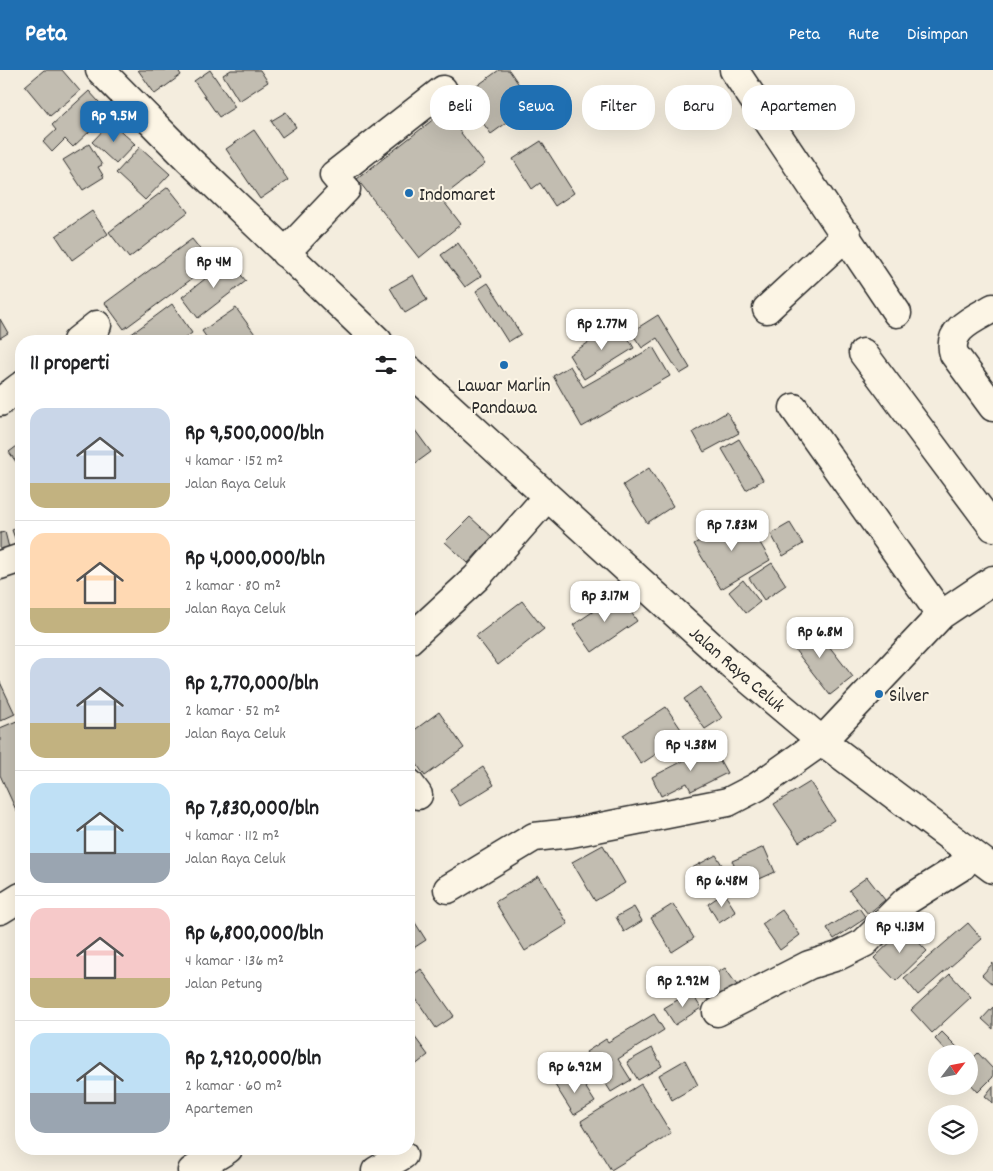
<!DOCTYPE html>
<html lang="id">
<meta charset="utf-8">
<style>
body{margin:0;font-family:Dekko,sans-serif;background:#f6f6f6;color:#202124;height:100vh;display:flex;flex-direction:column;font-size:19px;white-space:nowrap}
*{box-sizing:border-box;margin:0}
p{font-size:16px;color:#757577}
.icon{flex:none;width:28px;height:28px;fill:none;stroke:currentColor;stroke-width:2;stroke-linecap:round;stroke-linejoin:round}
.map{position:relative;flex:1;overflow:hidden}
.sheet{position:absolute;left:15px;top:265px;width:400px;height:820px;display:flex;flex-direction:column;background:#fff;border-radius:20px;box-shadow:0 5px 20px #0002}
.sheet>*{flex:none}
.guide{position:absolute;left:430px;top:15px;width:475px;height:45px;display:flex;gap:10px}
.needle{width:32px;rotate:58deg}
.buttons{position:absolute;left:928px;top:975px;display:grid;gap:10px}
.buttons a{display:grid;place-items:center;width:50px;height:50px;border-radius:50%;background:#fff;box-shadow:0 5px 20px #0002;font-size:25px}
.price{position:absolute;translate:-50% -42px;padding:0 11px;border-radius:10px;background:#fff;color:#222;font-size:16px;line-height:32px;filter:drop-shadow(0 1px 2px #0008)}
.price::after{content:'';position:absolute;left:50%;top:30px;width:15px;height:11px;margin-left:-8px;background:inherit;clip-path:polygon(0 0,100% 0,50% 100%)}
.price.selected{background:#1f6fb2;color:#fff}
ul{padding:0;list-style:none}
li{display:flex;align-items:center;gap:15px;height:125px;padding:0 15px}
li+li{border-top:1px solid #e0e0e0}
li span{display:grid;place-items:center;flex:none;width:140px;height:100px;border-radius:15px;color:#555}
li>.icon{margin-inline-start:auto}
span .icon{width:60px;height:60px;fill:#fffc;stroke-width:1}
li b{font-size:21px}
h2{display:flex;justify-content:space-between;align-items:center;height:60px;padding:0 15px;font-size:21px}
.chip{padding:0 18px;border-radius:20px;background:#fff;box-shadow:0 5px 20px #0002;font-size:18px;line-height:45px}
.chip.selected{background:#1f6fb2;color:#fff}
header{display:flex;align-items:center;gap:30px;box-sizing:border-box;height:70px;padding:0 25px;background:#1f6fb2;color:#fff}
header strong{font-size:24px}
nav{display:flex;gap:28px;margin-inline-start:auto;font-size:18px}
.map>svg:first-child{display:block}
</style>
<header>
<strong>Peta</strong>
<nav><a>Peta</a><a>Rute</a><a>Disimpan</a></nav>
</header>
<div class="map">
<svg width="993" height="1101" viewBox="0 0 993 1101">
<rect width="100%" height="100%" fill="#f4edde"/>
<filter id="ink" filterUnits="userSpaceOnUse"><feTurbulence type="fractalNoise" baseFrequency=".02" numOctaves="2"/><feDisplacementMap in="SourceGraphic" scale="10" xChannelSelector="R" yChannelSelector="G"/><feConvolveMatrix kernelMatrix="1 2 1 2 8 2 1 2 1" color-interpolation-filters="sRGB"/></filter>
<g filter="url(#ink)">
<path fill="#c2bdb1" stroke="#2b2b2b" d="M44 0H62L80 21 50 46 25 16Z
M138 0H178L181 5 155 24Z
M210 0 235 37 219 47 194 11Z
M231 0H260L268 12 239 31 223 5Z
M499 0H509L520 16 503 28 516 46 491 64 463 26Z
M89 21 109 43 73 77 65 69 52 82 43 72 56 60 52 55Z
M444 41 485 94 441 128 461 154 419 188 357 109Z
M286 42 296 57 282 67 271 51Z
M111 52 135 74 116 94 92 72Z
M254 60 288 110 260 129 226 79Z
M541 71 574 123 555 136 540 113 532 119 513 89Z
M89 74 102 95 98 97 104 107 83 120 63 90Z
M140 77 170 104 145 130 116 103Z
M168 117 188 142 129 188 109 162Z
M92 141 108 164 72 190 56 166Z
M192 169 212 194 124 259 105 233Z
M458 173 481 206 465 217 441 185Z
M229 190 246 211 198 248 182 227Z
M413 205 427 230 405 243 390 218Z
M488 213 521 264 508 272 476 221Z
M172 234 192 263 181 271H122Z
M236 238 260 271H209L202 261Z
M658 245 690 298 680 304 657 268 642 278 631 262Z
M0 249 8 263 0 268Z
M619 253 634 278 584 309 569 285Z
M653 277 670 306 582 357 553 306 570 296 583 317Z
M727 342 739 363 704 382 693 362Z
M409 352 431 382 409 398Z
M739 369 763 410 746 420 722 379Z
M21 373V399L9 382Z
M649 398 673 436 647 453 623 415Z
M744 445 770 490 721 519 694 474Z
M470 447 492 467 468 493 445 472Z
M790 453 803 474 783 486 771 464Z
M21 456V485L12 460Z
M5 462 9 478 0 480V463Z
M772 493 786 515 764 530 749 508Z
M743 510 760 532 746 543 729 522Z
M619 524 637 551 592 582 573 555Z
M522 531 544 559 498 595 476 566Z
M811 553 853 607 830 625 788 571Z
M0 612 15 644 0 651Z
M701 617 722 648 705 659 684 629Z
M666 637 685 665 641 694 623 665Z
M439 642 464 678 425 706 409 683V664Z
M19 650 21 654V740L17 742 0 705V658Z
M712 676 727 703 691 721 687 713 661 726 652 707Z
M483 697 494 715 460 736 450 719Z
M810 712 834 750 799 772 774 734Z
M603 775 625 813 595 831 572 792Z
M764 777 775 802 744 816 732 791Z
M716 785 725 800 701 814 692 798Z
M539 806 568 854 525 881 495 832Z
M867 807 885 830 868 844 849 820Z
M724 823 736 842 719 853 708 834Z
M673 834 694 868 672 882 651 848Z
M634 837 642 851 624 862 616 847Z
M859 838 866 848 834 869 827 858Z
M782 840 800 865 780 880 762 854Z
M409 843 426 870 409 881Z
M968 853 982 869 918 925 904 908Z
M905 858 927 881 896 911 874 888Z
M993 893V915L982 905Z
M725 898 739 918 712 936 698 915Z
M421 899 454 946 436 958 409 919V908Z
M950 904 971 927 932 963 911 940Z
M691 922 701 938 675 955 664 938Z
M993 937V959L982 949Z
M654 944 664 960 618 989 631 1010 611 1022 586 982 606 969 608 972Z
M411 962 428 985 409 1000V964Z
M942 962 964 984H949L935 969Z
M652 978 662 996 638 1010 627 992Z
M978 983 993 999V1007L978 1022 969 1012V992Z
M685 990 698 1015 672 1030 659 1005Z
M576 1002 595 1032 574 1045 555 1015Z
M641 1014 671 1063 611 1100 581 1051Z
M993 1016V1033L985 1026Z"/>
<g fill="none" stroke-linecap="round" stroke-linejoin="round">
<defs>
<path id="minor" d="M734 0 897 243
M285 183 346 119 334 105 443 20
M993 238C976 248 946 259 954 284L993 337
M767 239 847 165
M77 271 97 255
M863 283 993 457
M0 332 21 316
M794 338 941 545
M0 495 21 488
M409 570 476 508 547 427
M409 713 418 725
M448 819 534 767 571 763 728 732 757 717 822 671 941 545 993 510
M0 840 21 827
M717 942 809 895 838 886 864 873 906 831 962 796 971 784
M192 1101 228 1079
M376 1101 403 1085"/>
<path id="highway" d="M100 0 189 90 378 271
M409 300 733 596 822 671 993 799"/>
</defs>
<use href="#minor" stroke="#2b2b2b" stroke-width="31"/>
<use href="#highway" stroke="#2b2b2b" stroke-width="31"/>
<use href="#minor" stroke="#fcf5e5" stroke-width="28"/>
<use href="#highway" stroke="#fcf5e5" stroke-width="28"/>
</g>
</g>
<g fill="#1f6fb2" stroke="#fcf5e5" stroke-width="2">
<circle cx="409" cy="123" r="5"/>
<circle cx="504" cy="295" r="5"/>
<circle cx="879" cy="624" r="5"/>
</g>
<g text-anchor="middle" stroke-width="4" stroke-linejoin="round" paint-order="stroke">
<g font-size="19" fill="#2b2b2b" stroke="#fcf5e5" text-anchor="start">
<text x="419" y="130">Indomaret</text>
<text x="504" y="321" text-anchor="middle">Lawar Marlin<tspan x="504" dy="22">Pandawa</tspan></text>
<text x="889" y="631">Silver</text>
</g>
<g font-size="19" fill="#2b2b2b" stroke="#fcf5e5">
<text transform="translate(738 598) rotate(41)" y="7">Jalan Raya Celuk</text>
</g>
</g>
</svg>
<div class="buttons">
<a><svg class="needle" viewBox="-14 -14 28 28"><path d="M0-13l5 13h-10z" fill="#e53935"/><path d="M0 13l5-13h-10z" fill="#757577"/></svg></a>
<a><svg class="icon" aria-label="layers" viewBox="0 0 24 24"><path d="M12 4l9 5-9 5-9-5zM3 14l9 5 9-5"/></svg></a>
</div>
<b class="price selected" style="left:114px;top:73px">Rp 9.5M</b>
<b class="price" style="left:214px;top:219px">Rp 4M</b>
<b class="price" style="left:602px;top:281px">Rp 2.77M</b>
<b class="price" style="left:732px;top:482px">Rp 7.83M</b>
<b class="price" style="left:605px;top:553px">Rp 3.17M</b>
<b class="price" style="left:820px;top:589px">Rp 6.8M</b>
<b class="price" style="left:691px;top:702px">Rp 4.38M</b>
<b class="price" style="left:722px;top:838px">Rp 6.48M</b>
<b class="price" style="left:900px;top:884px">Rp 4.13M</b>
<b class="price" style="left:683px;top:938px">Rp 2.92M</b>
<b class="price" style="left:575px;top:1024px">Rp 6.92M</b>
<div class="guide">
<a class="chip">Beli</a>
<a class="chip selected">Sewa</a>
<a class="chip">Filter</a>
<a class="chip">Baru</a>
<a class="chip">Apartemen</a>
</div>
<section class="sheet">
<h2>11 properti<svg class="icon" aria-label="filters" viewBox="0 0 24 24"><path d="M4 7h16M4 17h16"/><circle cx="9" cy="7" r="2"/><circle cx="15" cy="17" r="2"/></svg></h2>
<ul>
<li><span style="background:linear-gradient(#c9d6e8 75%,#c2b280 0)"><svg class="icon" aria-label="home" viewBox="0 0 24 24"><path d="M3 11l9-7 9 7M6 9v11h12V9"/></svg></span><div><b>Rp 9,500,000/bln</b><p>4 kamar · 152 m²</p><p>Jalan Raya Celuk</p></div></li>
<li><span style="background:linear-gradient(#ffd9b3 75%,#c2b280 0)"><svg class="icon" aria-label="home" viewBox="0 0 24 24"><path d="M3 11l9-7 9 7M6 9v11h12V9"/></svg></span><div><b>Rp 4,000,000/bln</b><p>2 kamar · 80 m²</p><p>Jalan Raya Celuk</p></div></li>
<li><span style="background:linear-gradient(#c9d6e8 65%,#c2b280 0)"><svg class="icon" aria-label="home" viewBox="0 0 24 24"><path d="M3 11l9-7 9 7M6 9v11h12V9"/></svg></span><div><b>Rp 2,770,000/bln</b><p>2 kamar · 52 m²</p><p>Jalan Raya Celuk</p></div></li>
<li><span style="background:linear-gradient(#bfe0f5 70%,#9aa5b1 0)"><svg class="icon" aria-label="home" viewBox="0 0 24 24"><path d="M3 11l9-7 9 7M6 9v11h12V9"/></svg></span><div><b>Rp 7,830,000/bln</b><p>4 kamar · 112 m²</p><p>Jalan Raya Celuk</p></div></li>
<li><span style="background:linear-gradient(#f6c9c9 70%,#c2b280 0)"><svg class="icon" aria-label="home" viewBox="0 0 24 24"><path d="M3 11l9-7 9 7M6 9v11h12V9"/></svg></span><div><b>Rp 6,800,000/bln</b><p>4 kamar · 136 m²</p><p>Jalan Petung</p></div></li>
<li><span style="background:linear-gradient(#bfe0f5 60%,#9aa5b1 0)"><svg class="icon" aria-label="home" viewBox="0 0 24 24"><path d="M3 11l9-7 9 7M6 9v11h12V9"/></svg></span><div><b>Rp 2,920,000/bln</b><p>2 kamar · 60 m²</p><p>Apartemen</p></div></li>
</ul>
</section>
</div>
